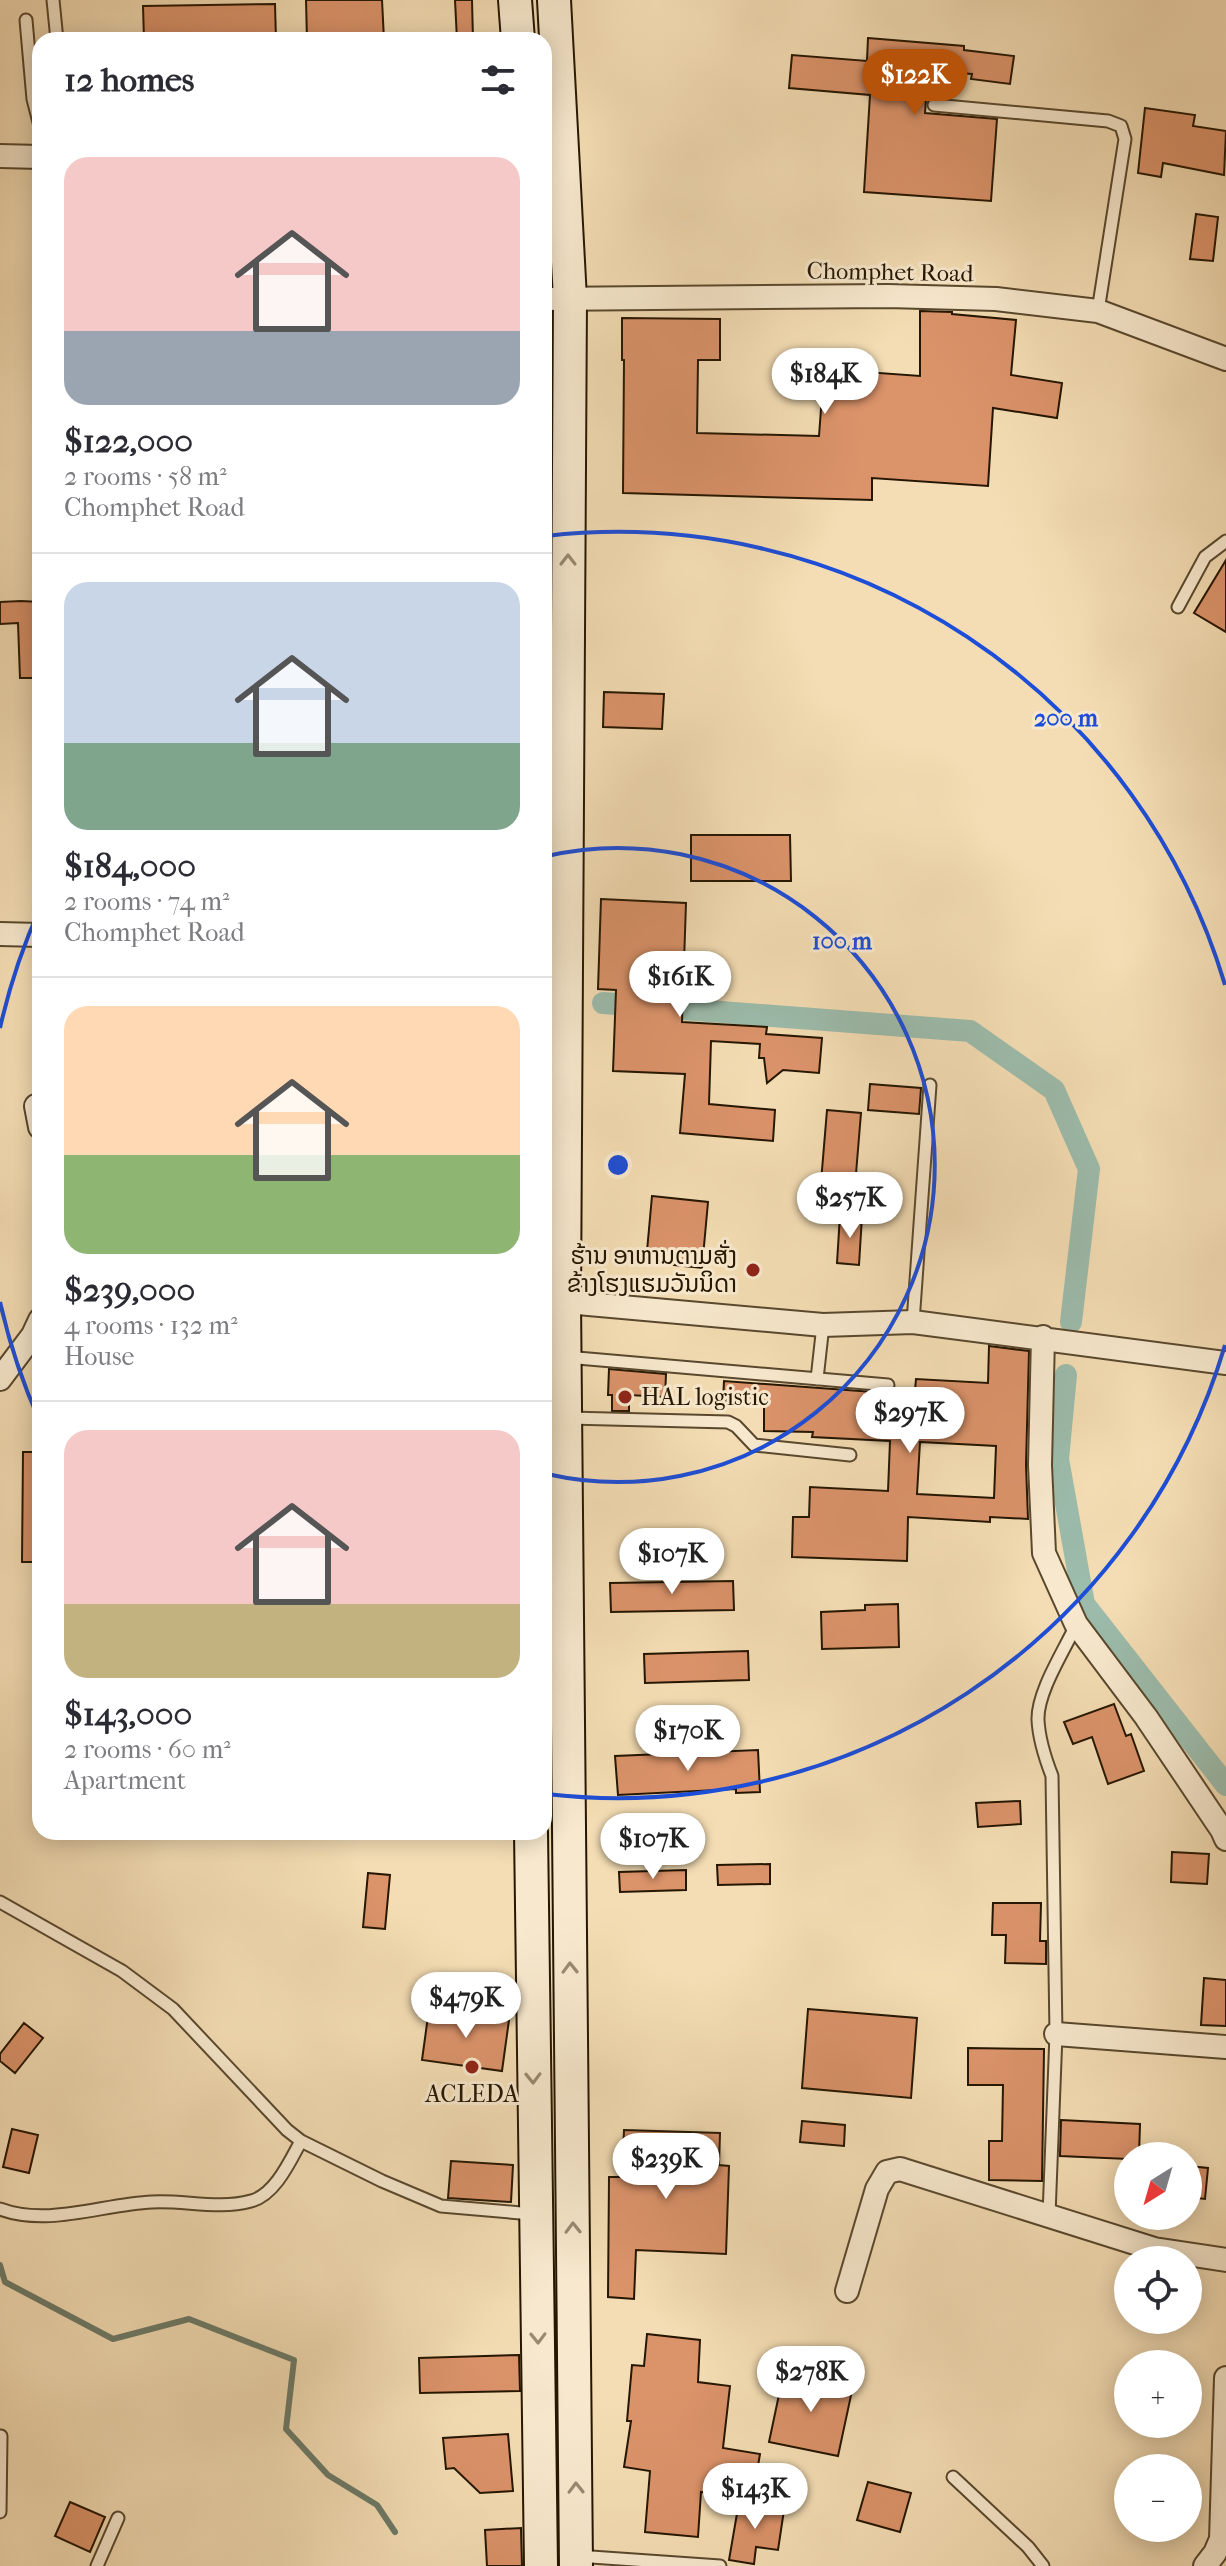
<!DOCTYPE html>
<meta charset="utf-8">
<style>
body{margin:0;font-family:"IM FELL French Canon","Noto Sans Lao",serif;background:#f7f7f7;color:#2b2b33;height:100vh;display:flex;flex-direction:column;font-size:30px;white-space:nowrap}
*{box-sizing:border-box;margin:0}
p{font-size:26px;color:#7c7c81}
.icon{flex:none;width:44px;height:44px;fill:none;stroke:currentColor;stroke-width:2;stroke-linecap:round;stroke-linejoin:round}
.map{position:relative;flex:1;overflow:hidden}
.panel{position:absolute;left:32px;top:32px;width:520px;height:1808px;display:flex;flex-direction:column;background:#fff;border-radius:24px;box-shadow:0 4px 20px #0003}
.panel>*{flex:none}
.needle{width:52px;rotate:217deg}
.fabs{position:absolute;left:1114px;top:2142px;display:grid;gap:16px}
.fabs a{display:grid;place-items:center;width:88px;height:88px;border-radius:50%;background:#fff;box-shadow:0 4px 20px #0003;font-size:40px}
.price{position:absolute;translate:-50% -68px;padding:0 18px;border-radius:28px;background:#fff;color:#222;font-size:26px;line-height:52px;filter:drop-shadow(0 2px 4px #0008)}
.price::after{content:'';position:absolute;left:50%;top:48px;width:24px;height:18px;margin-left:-12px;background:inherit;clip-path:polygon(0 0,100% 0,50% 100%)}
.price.current{background:#b45309;color:#fff}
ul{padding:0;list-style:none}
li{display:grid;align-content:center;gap:16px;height:424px;padding:0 32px}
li+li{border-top:2px solid #e1e1e2}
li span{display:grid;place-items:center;height:248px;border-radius:24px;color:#555}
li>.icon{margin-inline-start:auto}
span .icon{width:144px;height:144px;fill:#fffc;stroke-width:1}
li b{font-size:34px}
h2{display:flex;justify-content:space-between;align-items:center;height:96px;padding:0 32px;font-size:34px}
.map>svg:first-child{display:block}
</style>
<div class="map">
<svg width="1226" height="2566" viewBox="0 0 1226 2566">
<rect width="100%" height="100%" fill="#f4ddb4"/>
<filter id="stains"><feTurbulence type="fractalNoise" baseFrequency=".0025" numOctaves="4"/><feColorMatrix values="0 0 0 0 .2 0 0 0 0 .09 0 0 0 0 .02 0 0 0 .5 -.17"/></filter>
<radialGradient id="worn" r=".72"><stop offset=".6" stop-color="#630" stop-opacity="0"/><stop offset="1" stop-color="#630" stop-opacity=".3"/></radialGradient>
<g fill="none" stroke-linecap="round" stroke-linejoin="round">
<path stroke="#6c7a68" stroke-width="6" d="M0 2265 5 2282 113 2339 189 2319 294 2360 286 2429 328 2475 377 2505 395 2532"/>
<path stroke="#9cbcac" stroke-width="22" d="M603 1003 970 1031 1054 1090 1089 1169 1071 1322
M1066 1375 1058 1459 1084 1604 1226 1785"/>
</g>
<path fill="#db936a" stroke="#251601" stroke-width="2" fill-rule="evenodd" d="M306 0H382L384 40H307Z
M455 0H472L473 40H457Z
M275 4 276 40H144L143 6Z
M868 38 964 46V50L1014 56 1010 84 971 79 972 74 928 71 925 113 997 119 991 201 864 192 870 95 789 88 792 55 867 61Z
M1145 108 1195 115 1193 126 1226 131 1224 175 1163 163 1161 177 1138 173Z
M1196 214 1218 217 1213 261 1190 259Z
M920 311 952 312V314L1016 320 1011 375 1062 383 1057 418 993 408 988 486 872 478V500L623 493 624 360H622V318L720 319V360H698L697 433 819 436 824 369 920 376Z
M1226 560V632L1194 613Z
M21 601 40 602V678H20L18 623 0 624V602Z
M604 692 664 694 662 729 603 727Z
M691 835H790L791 881H691Z
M601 899 686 903 682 1022 767 1027 766 1034 822 1038 819 1073 783 1070 767 1083 764 1058H759L760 1044 711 1041 709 1104 775 1110 773 1141 680 1133 685 1074 613 1071 616 990 598 989Z
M870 1084 921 1088 919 1114 868 1110Z
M827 1110 861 1113 854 1198 820 1194Z
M652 1196 708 1202 702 1268 646 1262Z
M840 1215 862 1216 859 1265 837 1263Z
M989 1346 1029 1351 1026 1465 1028 1519 990 1517V1522L908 1517 907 1561 792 1557 793 1517H809L810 1487 888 1491 890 1441 812 1437 813 1432 764 1431V1405L723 1400 724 1381 887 1393 895 1389 915 1390 916 1379 988 1383ZM920 1442 996 1446 994 1498 917 1494Z
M609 1369 666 1374 665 1397 629 1395V1411H612V1395H608Z
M23 1452H40V1562H22Z
M733 1581 734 1610 611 1612 610 1583Z
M898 1604 899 1647 822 1649 821 1612 865 1610V1605Z
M748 1651 749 1680 645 1683 644 1654Z
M1114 1704 1126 1736 1131 1734 1144 1771 1108 1784 1092 1737 1073 1744 1064 1722Z
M758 1750 760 1792 736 1793V1789L618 1795 615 1756Z
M1020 1801 1021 1824 978 1827 976 1803Z
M1172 1852 1209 1854 1207 1884 1171 1882Z
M770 1864V1884L718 1885 717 1865Z
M686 1870V1890L620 1892 619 1872Z
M368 1873 390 1875 385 1929 363 1927Z
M993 1903H1041L1040 1941H1046V1964L1005 1963 1006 1935H992Z
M1204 1978 1226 1980V2026L1201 2025Z
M429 2009 509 2020 502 2071 422 2060Z
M808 2009 917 2018 911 2098 802 2088Z
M24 2023 43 2038 15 2073 0 2061V2054Z
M968 2048 1044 2049 1042 2181 989 2180V2141H1002L1003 2085H968Z
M1061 2120 1140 2124 1139 2156H1128V2159L1060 2156Z
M802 2121 845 2125 844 2146 800 2142Z
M12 2129 38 2135 29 2173 3 2167Z
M624 2130 720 2133 719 2165 729 2166 726 2254 636 2250 634 2299 608 2297 609 2177H622Z
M451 2161 513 2165 511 2202 448 2198Z
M1188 2166 1208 2168 1205 2199 1188 2197Z
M647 2334 700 2340 698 2382 730 2386 723 2448 760 2454 752 2501 701 2492 698 2537 645 2532 650 2471 624 2467 631 2421H627L632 2365 644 2366Z
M519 2355 520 2391 420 2393 419 2358Z
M784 2371 853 2386 838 2456 769 2442Z
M508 2434 513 2491 480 2493 454 2468 446 2469 443 2438Z
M868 2482 911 2493 900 2532 857 2520Z
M70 2502 105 2517 90 2552 55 2536Z
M739 2502 784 2510 778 2550 756 2547 754 2564 729 2560Z
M521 2528 522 2566H487L485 2530Z"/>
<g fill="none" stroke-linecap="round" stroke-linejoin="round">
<defs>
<path id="service" d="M53 0 57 40
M26 20 33 99 40 126
M934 105 1108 121 1121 126 1125 139 1098 311
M1178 607 1205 557 1226 541
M913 1322 930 1085
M566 1357 888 1385
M817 1379 823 1325
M569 1418 728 1422 736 1426 754 1445 850 1455
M0 1902 122 1971 173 2009 287 2130 301 2141 382 2181 441 2206 532 2214
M0 2209C48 2227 103 2204 152 2202 184 2200 219 2210 251 2201 275 2195 290 2161 301 2141
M1049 2215 1056 2034 1052 1776C1045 1758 1039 1740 1038 1720 1037 1692 1064 1651 1076 1625
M953 2477 1028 2547 1043 2566
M0 2512 1 2436
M577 2556 720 2566
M97 2566 118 2518"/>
<path id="minor" d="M0 156 40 157
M544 299 888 296 996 299 1098 311 1226 359
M0 934 40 935
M36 1106 40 1127
M544 1300 823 1325 913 1322 1226 1363
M1043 1337 1040 1465 1044 1553 1076 1624 1146 1717 1222 1830 1226 1839
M0 1379 33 1335 40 1320
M1056 2034 1226 2047
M847 2291 877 2189 887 2172 900 2169 1154 2249 1226 2260
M1205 2566 1215 2553 1221 2539 1226 2378"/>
<path id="secondary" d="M515 0 518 40
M554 0 570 299 564 1301 576 2566
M531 1832 541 2566"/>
</defs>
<use href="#service" stroke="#59482e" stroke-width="15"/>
<use href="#minor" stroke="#59482e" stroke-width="26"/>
<use href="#secondary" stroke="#251601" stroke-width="36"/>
<use href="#service" stroke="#f8e9ce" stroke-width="11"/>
<use href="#minor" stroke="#f8e9ce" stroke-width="22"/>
<use href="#secondary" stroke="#f8e9ce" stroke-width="32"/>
</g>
<defs><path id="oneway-chevron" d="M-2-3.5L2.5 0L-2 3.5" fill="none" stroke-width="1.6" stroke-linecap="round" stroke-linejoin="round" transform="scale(2)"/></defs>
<g stroke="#998a72">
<use href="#oneway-chevron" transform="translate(568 560) rotate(-90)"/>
<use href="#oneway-chevron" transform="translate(570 1968) rotate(-91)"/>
<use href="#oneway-chevron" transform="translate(533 2078) rotate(89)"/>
<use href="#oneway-chevron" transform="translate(573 2228) rotate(-91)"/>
<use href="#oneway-chevron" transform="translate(538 2338) rotate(89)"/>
<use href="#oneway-chevron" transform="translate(576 2488) rotate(-91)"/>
</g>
<g fill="none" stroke="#1d4ed8" stroke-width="4">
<path d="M547 856A317 317 0 1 1 547 1474"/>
<path d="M1225 1345A633 633 0 0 1 546 1794M40 1422A633 633 0 0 1 0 1302M0 1028A633 633 0 0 1 40 908M546 536A633 633 0 0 1 1225 985"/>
</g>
<g fill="#8f2418" stroke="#f8e9ce" stroke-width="3">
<circle cx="753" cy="1270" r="8"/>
<circle cx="625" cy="1397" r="8"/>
<circle cx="472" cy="2067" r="8"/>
</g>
<g text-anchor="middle" stroke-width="6" stroke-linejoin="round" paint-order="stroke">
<g font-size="24" fill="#251601" stroke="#f8e9ce">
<text transform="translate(890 272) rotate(1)" y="8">Chomphet Road</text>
</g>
<g font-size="24" fill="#251601" stroke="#f8e9ce" text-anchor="end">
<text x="737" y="1264">ຮ້ານ ອາຫານຕາມສັ່ງ<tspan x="737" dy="28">ຂ້າງໂຮງແຮມວັນນິດາ</tspan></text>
<text x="641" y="1405" text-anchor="start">HAL logistic</text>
<text x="472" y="2102" text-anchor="middle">ACLEDA</text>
</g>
</g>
<circle cx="618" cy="1165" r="12" fill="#1d4ed8" stroke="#f8e9ce" stroke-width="4"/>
<g font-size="24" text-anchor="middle" font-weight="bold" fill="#1d4ed8" stroke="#f8e9ce" stroke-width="6" stroke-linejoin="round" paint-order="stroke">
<text x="1066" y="726">200 m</text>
<text x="842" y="949">100 m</text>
</g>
<rect width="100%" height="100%" filter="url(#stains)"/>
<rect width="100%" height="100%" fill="url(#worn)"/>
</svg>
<div class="fabs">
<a><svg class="needle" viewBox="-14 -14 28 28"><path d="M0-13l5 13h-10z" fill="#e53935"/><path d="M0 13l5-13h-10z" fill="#7c7c81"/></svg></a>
<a><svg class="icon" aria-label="locate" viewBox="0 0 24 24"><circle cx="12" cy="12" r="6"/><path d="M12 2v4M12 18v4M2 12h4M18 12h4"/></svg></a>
<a>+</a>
<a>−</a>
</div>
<b class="price current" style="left:915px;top:117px">$122K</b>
<b class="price" style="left:825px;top:416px">$184K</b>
<b class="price" style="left:680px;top:1019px">$161K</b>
<b class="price" style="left:850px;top:1240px">$257K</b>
<b class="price" style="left:910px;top:1455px">$297K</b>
<b class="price" style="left:672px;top:1596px">$107K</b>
<b class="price" style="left:688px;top:1773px">$170K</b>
<b class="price" style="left:653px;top:1881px">$107K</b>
<b class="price" style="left:466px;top:2040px">$479K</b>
<b class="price" style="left:666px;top:2201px">$239K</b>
<b class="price" style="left:811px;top:2414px">$278K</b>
<b class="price" style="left:755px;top:2531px">$143K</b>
<section class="panel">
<h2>12 homes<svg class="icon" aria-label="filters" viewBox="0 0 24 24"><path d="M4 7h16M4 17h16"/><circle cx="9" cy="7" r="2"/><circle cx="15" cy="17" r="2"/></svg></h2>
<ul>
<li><span style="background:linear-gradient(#f6c9c9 70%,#9aa5b1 0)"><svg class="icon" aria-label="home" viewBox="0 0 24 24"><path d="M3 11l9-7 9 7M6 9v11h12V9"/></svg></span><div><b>$122,000</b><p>2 rooms · 58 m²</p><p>Chomphet Road</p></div></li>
<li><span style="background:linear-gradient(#c9d6e8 65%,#7fa58c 0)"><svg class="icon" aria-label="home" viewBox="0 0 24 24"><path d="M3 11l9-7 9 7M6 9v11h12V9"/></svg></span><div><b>$184,000</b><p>2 rooms · 74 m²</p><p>Chomphet Road</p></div></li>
<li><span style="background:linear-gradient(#ffd9b3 60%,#8fb573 0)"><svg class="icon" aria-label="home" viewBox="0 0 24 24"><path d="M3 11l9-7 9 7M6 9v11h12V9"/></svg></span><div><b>$239,000</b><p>4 rooms · 132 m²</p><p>House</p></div></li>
<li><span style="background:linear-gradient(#f6c9c9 70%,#c2b280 0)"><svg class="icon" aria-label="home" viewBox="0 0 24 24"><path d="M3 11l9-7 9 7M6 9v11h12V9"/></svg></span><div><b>$143,000</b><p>2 rooms · 60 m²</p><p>Apartment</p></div></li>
</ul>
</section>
</div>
